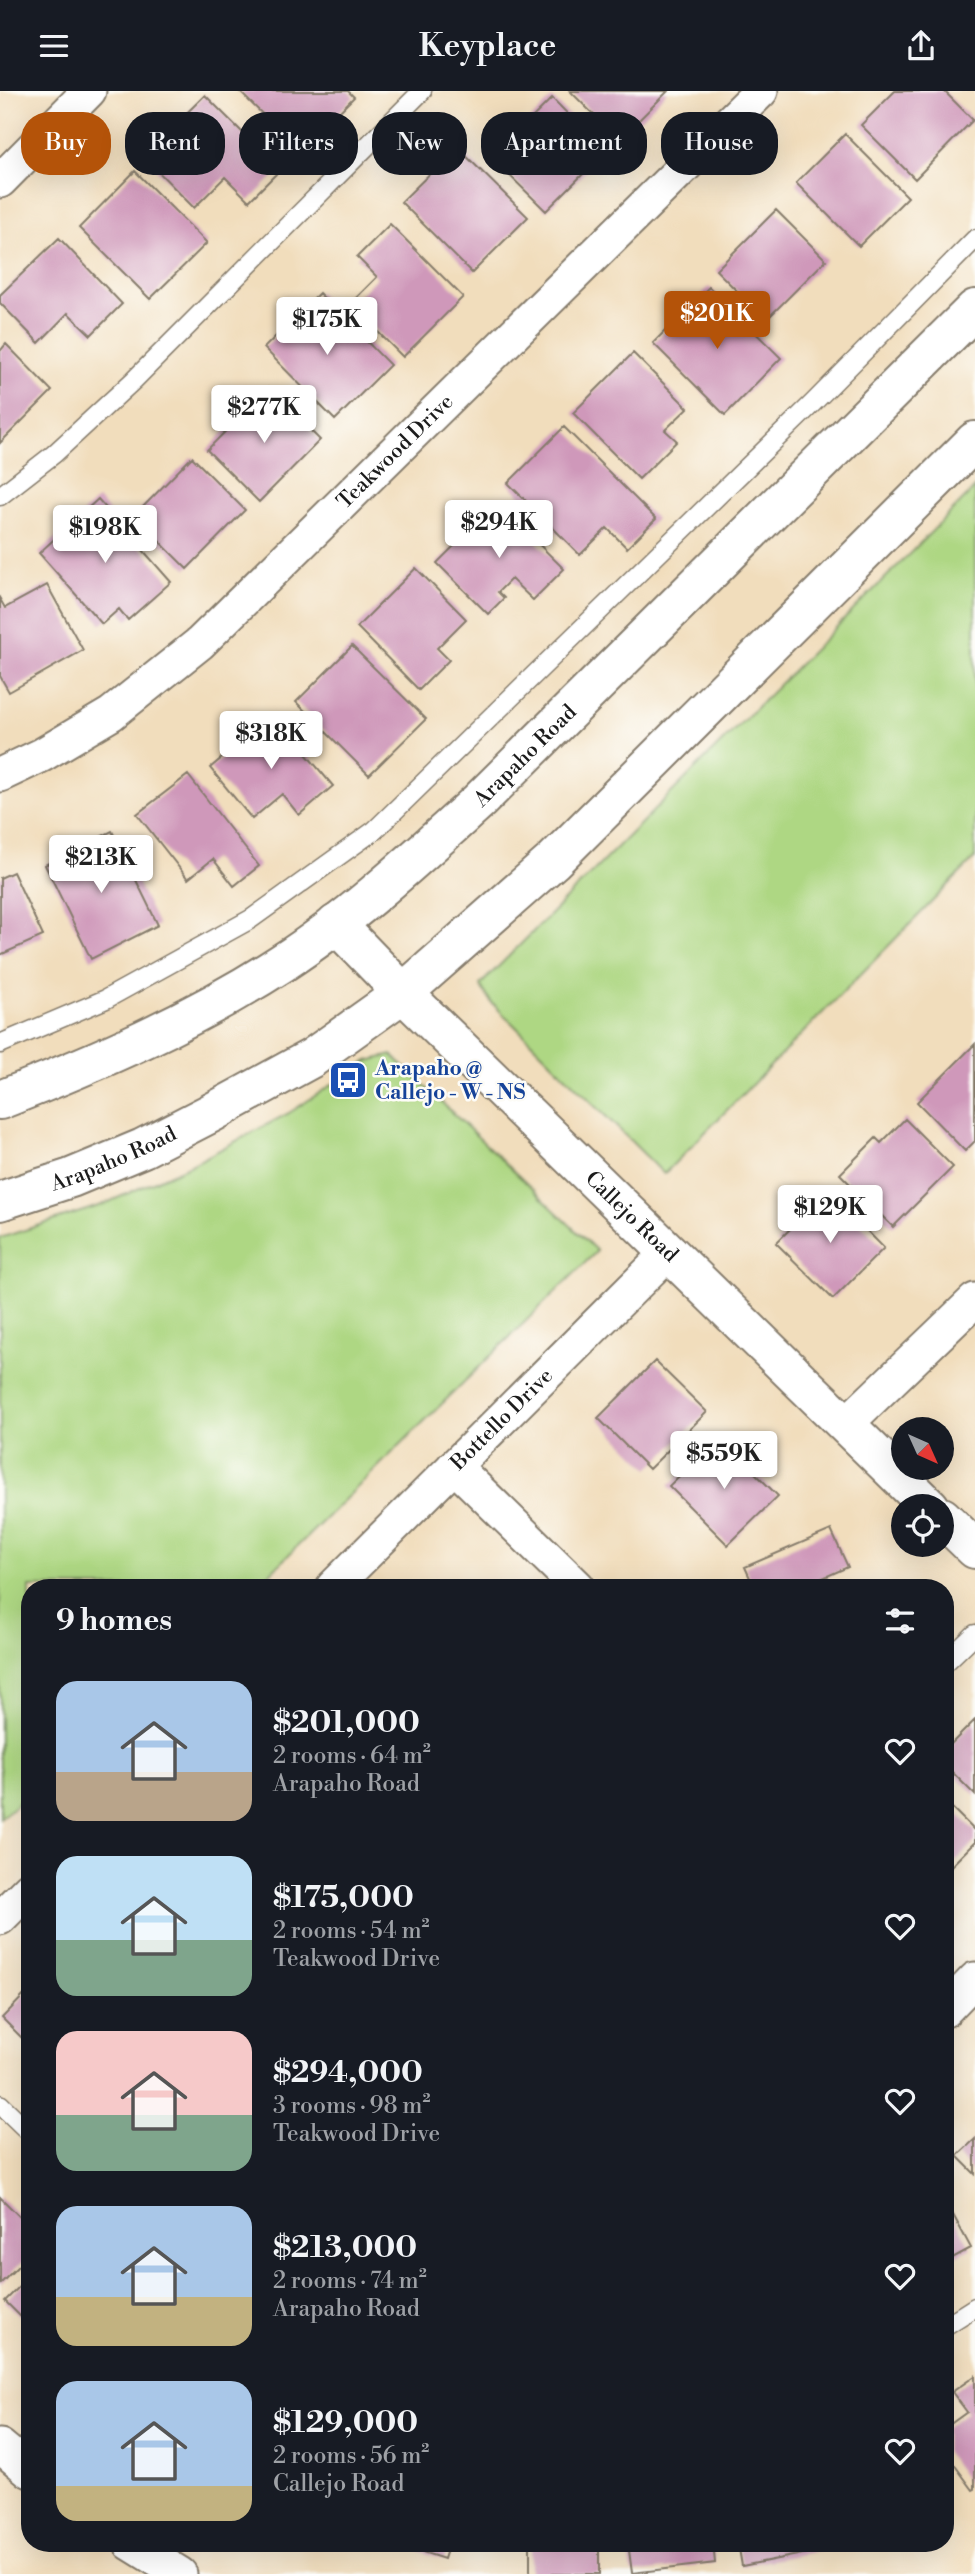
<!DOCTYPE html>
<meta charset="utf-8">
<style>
body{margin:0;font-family:"Libre Bodoni",serif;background:#242831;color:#f1f3f6;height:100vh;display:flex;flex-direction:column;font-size:26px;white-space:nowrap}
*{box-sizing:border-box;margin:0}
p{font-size:23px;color:#9ea1a6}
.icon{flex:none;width:38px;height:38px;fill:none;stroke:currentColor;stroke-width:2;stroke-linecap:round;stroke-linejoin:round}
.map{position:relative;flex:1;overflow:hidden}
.details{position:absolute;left:21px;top:1488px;width:933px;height:973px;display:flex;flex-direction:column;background:#171b24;border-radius:28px;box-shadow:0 7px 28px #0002}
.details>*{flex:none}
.banner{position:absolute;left:21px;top:21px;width:934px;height:63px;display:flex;gap:14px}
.needle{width:46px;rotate:135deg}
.controls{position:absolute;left:891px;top:1326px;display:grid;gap:14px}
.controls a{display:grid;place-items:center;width:63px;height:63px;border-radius:50%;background:#171b24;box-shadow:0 7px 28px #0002;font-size:35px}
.price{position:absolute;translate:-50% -60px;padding:0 16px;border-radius:7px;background:#fff;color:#222;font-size:23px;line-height:46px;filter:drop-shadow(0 2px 4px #0008)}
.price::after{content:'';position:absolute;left:50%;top:42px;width:21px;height:16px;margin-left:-10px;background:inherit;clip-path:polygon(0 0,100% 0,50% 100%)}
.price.selected{background:#b45309;color:#fff}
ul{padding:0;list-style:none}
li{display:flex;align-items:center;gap:21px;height:175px;padding:0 35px}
li span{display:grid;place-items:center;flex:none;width:196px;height:140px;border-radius:21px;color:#555}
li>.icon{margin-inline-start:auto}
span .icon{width:84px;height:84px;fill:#fffc;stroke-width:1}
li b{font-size:30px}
h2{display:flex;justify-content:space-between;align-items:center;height:84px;padding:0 35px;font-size:30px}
.chip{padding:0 24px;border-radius:28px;background:#171b24;box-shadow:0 7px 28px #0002;font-size:24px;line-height:63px}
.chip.selected{background:#b45309;color:#fff}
header{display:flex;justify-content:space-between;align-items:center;height:91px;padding:0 35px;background:#171b24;font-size:32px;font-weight:600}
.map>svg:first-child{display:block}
</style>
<header><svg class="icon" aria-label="menu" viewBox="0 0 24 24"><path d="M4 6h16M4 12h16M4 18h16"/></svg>Keyplace<svg class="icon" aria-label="share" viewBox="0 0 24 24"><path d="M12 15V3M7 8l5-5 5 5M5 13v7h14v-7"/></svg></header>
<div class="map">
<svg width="975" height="2483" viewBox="0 0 975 2483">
<rect width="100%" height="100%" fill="#fdfcf7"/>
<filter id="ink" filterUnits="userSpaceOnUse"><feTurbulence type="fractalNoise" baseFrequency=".0143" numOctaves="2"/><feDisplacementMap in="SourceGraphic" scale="14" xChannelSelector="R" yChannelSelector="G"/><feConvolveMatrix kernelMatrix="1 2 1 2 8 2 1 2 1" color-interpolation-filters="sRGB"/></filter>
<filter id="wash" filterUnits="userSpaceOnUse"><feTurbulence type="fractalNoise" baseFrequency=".00686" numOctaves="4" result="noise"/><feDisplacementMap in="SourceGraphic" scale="28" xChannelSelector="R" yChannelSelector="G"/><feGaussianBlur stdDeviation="1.57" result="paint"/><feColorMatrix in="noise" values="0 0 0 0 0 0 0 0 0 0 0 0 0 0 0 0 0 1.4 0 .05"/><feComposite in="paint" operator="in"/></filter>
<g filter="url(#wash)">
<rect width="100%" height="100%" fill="#f1ddbc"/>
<path fill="#aed783" stroke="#657a50" stroke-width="2" d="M975 397V767L664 1083 491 911 480 894Z
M392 964 597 1160 256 1496H30V1703L0 1727V1147L102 1114 193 1073 289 1022 368 970Z"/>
<g id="blocks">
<path fill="#cf98ba" d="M239 0H348L354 6 300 60Z
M570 0H668L619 49Z
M895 0H944L973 29 915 88 861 34Z
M205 4 280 79 249 110 225 86 194 117 143 65Z
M552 7 605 61 546 120 492 67Z
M845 43 908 106 859 155 796 92Z
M457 56 528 126 472 182 401 111Z
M135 80 207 152 150 208 79 137Z
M776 119 826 169 766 229 716 179Z
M390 133 463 206 403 266 350 213 377 186 357 166Z
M59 147 122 213 91 244 68 222 39 252 0 212V204Z
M709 196 781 267 725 324 653 252Z
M319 202 390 274 335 329 264 257Z
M6 253 52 300 0 352V260Z
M633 262 688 317 665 339 677 350 639 388 573 322Z
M268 297 320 349 259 411 207 359Z
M564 336 656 428 627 457 607 437 580 464 508 392Z
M192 366 245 419 187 478 134 425Z
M98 408 171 491 128 529 119 518 102 533 39 462Z
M497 412 564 478 533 509 511 488 498 501 504 507 488 523 437 472Z
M416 477 466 528 437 557 449 569 419 599 357 536Z
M47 494 83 559 9 601 0 585V508L5 517Z
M352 555 426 628 369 684 296 611Z
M273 624 333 695 299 724 282 703 252 728 210 677Z
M188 684 259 775 234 795 213 768 188 788 137 723Z
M112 740 158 834 91 868 45 774Z
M13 781 43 845 0 864V787Z
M975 953V1050L965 1060 917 1011Z
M905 1028 953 1076 893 1136 840 1083 876 1047 881 1052Z
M828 1100 884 1157 833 1208 776 1152Z
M655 1270 707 1321 649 1378 598 1327Z
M719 1346 778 1405 728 1454 669 1395Z
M831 1439 848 1476 818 1489 821 1496H754L745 1476Z
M975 1629V1704L945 1674V1659Z
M945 1710 975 1740V1751L945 1781Z
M30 1898V1955L2 1927Z
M975 2048V2083L957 2065Z
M0 2106 30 2136V2163L0 2193Z
M945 2109 971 2157 945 2171Z
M30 2185V2235L5 2210Z
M975 2285V2398L973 2399 945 2361V2337L967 2321 952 2301Z
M395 2452H449L444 2468Z
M530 2452H599V2483H530Z
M628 2452H713L715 2472 632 2482Z
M738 2452H821L823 2459 742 2475Z"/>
</g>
</g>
<g filter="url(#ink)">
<use href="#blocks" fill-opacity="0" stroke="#867c6c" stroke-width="2"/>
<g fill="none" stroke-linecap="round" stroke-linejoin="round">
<defs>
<path id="lane" d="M0 405 54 363 134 289 422 0
M0 953 106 908 251 828 375 739 813 312 975 148
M945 1572 975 1543
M0 2013 30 2042
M945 2235 975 2216"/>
<g id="street">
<path d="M0 90 89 0"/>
<path id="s1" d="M0 684 42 664 111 623 200 552 761 0"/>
<path d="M845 1334 975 1209"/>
<path d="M454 1375 578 1496"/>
<path id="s2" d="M333 1496 669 1161"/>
<path d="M0 1827 30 1797"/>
<path d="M945 1919 975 1888"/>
<path d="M0 2355 30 2380"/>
<path d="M130 2452 180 2483"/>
</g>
<g id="secondary">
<path id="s3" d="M336 833 403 902 930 1416"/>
<path id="s4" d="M0 1009C98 971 194 929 282 872 353 826 416 767 479 710L975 218"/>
<path id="s5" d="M0 1110 71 1087 143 1057 213 1021 312 967 403 902 553 770 975 350"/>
<path d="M942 1426 975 1458"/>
</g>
</defs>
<use href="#lane" stroke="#867c6c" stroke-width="21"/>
<use href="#street" stroke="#867c6c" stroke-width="37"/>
<use href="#secondary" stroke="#867c6c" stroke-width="42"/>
<use href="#lane" stroke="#fff" stroke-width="18"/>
<use href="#street" stroke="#fff" stroke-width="33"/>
<use href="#secondary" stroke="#fff" stroke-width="38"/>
</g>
</g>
<defs>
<symbol id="bus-square" viewBox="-11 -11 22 22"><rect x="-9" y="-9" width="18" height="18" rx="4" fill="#1a4fb4" stroke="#fdfcf7"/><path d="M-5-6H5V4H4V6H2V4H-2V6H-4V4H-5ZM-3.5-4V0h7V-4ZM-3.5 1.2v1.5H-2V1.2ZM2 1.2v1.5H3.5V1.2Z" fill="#fff"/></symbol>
</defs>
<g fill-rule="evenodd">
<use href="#bus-square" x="326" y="967" width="44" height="44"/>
</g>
<g text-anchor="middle" stroke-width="5" stroke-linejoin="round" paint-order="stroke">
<g font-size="21" fill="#1c1c1c" stroke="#fdfcf7">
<text dy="7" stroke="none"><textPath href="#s1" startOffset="514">Teakwood Drive</textPath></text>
<text dy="7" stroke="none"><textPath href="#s4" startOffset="634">Arapaho Road</textPath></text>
<text dy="7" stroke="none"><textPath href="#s5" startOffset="121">Arapaho Road</textPath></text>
<text dy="7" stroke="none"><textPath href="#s3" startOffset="416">Callejo Road</textPath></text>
<text dy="7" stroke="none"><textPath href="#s2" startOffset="238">Bottello Drive</textPath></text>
</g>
<g font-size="21" font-weight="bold" fill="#164399" stroke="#fdfcf7" text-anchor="start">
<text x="375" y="984">Arapaho @<tspan x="375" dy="24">Callejo - W - NS</tspan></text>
</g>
</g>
</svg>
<div class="controls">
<a><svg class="needle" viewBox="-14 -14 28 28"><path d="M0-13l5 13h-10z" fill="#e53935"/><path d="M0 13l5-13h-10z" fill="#9ea1a6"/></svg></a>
<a><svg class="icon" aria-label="locate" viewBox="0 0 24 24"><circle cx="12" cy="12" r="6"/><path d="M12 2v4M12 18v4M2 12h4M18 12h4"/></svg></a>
</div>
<b class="price selected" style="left:717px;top:260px">$201K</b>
<b class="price" style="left:327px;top:266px">$175K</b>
<b class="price" style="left:264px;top:354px">$277K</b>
<b class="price" style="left:499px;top:469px">$294K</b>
<b class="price" style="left:105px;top:474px">$198K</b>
<b class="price" style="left:271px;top:680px">$318K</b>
<b class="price" style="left:101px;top:804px">$213K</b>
<b class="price" style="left:830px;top:1154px">$129K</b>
<b class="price" style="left:724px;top:1400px">$559K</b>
<div class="banner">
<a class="chip selected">Buy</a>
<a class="chip">Rent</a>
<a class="chip">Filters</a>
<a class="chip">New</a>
<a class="chip">Apartment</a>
<a class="chip">House</a>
</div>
<section class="details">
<h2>9 homes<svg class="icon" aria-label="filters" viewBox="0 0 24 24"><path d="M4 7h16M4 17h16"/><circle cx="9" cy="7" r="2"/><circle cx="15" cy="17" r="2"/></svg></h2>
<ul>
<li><span style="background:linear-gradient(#a9c7e8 65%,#b9a48a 0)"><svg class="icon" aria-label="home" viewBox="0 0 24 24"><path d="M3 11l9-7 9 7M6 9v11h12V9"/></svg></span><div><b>$201,000</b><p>2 rooms · 64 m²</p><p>Arapaho Road</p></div><svg class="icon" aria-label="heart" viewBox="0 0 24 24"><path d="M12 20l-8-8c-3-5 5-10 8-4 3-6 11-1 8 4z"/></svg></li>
<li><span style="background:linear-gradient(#bfe0f5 60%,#7fa58c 0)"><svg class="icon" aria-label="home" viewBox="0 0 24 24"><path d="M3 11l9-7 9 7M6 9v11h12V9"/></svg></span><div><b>$175,000</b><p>2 rooms · 54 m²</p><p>Teakwood Drive</p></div><svg class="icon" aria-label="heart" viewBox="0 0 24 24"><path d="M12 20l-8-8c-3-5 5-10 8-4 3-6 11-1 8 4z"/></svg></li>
<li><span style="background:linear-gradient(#f6c9c9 60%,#7fa58c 0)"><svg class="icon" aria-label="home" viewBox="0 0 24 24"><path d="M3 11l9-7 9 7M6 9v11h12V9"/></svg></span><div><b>$294,000</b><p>3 rooms · 98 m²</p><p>Teakwood Drive</p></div><svg class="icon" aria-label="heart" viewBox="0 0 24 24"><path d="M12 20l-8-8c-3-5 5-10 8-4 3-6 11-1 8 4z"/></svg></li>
<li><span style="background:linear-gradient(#a9c7e8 65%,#c2b280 0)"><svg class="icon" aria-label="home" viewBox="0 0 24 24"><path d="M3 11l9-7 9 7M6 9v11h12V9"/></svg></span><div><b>$213,000</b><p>2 rooms · 74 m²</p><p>Arapaho Road</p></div><svg class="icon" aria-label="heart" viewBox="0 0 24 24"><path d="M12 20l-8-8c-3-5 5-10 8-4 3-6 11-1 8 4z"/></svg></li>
<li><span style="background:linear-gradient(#a9c7e8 75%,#c2b280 0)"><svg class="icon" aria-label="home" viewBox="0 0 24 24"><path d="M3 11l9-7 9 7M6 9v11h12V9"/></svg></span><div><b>$129,000</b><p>2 rooms · 56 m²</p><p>Callejo Road</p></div><svg class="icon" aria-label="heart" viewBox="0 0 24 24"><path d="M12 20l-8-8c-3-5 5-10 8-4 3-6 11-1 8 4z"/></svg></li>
</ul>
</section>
</div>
